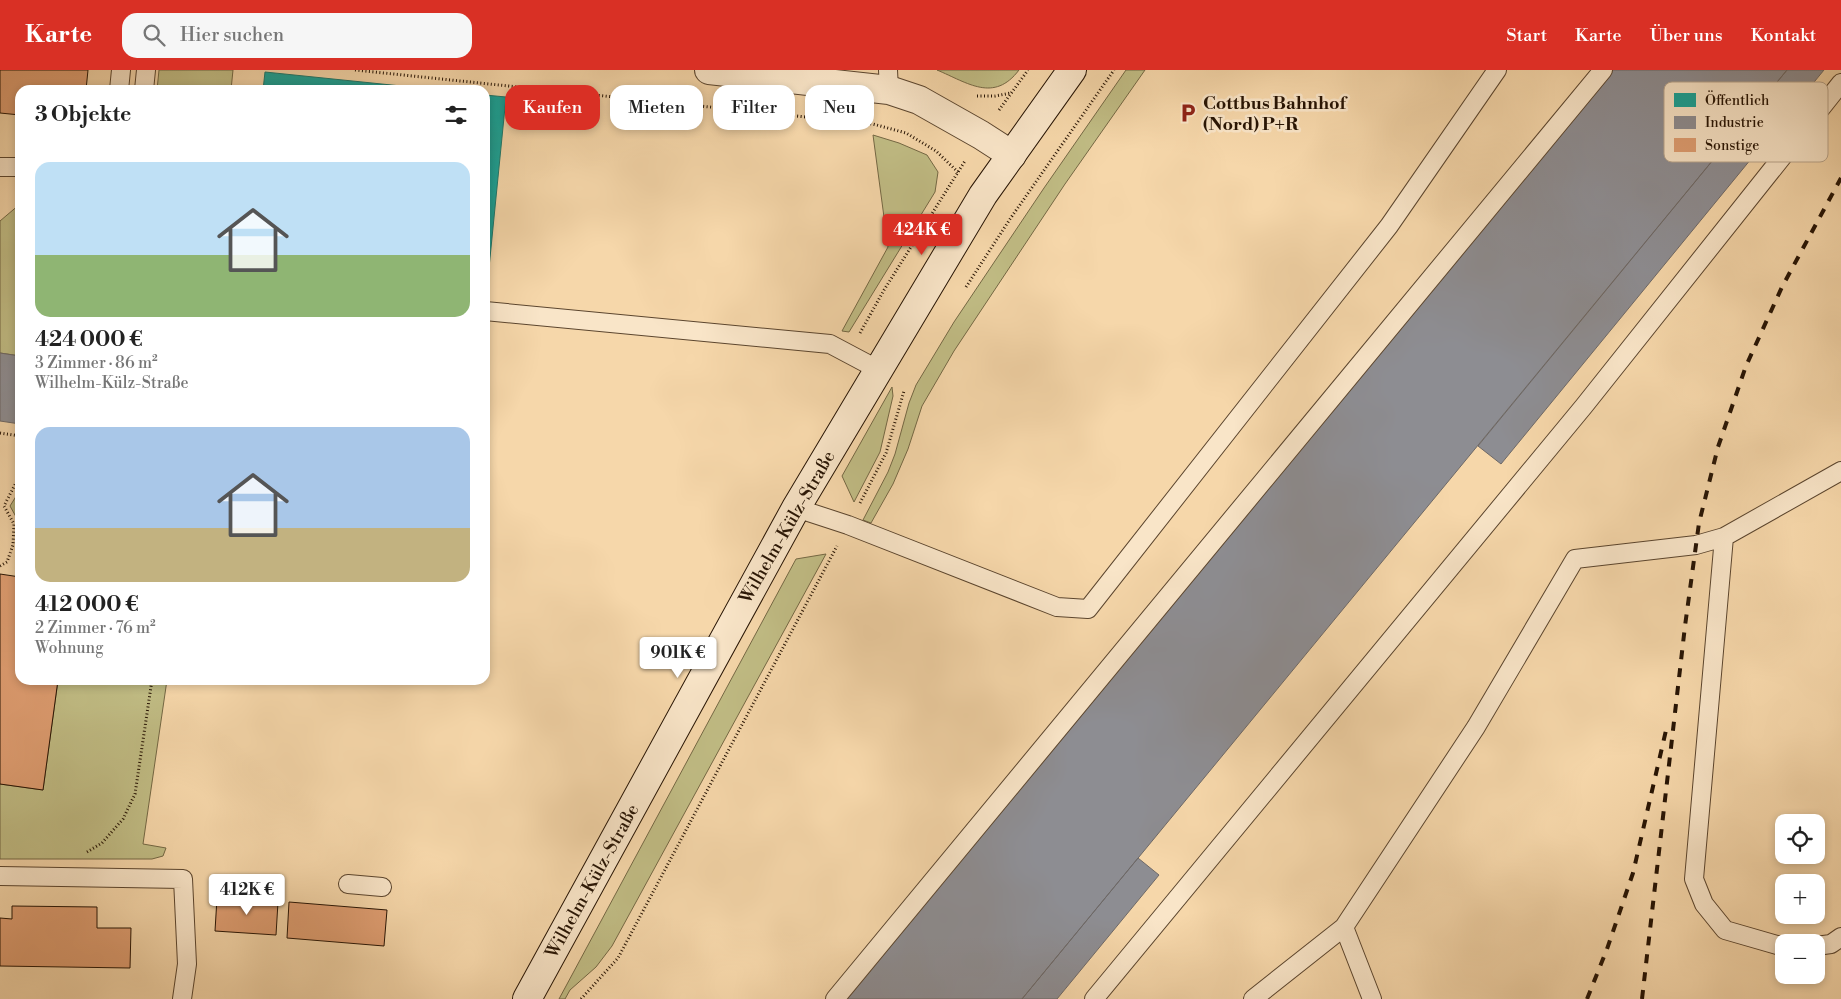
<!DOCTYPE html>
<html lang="de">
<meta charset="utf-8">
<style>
body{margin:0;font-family:"Libre Bodoni",serif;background:#f6f6f6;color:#222;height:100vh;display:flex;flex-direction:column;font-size:19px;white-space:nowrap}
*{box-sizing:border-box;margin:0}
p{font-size:16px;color:#767676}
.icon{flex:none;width:28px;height:28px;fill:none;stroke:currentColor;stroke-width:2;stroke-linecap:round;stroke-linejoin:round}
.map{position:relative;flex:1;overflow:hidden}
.side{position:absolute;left:15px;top:15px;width:475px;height:600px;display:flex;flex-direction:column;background:#fff;border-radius:15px;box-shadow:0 2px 8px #0003}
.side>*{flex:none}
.hud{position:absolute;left:505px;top:15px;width:475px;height:45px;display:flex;gap:10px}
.buttons{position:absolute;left:1775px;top:744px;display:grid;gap:10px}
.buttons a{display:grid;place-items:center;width:50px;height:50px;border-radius:10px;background:#fff;box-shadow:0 2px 8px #0003;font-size:25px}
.price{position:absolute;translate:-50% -42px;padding:0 11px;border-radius:5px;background:#fff;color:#222;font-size:16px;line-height:32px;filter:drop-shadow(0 1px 2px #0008)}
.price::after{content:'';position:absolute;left:50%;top:30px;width:15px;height:11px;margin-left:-8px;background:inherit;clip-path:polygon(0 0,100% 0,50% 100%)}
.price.current{background:#d93025;color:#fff}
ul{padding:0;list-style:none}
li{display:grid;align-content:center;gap:10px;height:265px;padding:0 20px}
li span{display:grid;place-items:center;height:155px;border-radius:15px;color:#555}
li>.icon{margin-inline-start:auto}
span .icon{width:90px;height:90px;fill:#fffc;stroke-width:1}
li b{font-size:21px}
h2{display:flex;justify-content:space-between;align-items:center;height:60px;padding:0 20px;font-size:21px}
.tag{padding:0 18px;border-radius:15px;background:#fff;box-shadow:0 2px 8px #0003;font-size:18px;line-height:45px}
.tag.current{background:#d93025;color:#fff}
header{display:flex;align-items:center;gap:30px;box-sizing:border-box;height:70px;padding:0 25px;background:#d93025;color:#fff}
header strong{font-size:24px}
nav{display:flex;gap:28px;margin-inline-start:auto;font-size:18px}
.search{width:350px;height:45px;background:#f6f6f6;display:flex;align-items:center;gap:12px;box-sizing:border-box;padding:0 18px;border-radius:15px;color:#767676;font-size:19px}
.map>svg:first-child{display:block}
</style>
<header>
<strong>Karte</strong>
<div class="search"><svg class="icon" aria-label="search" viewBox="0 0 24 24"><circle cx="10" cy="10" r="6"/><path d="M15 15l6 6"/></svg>Hier suchen</div>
<nav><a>Start</a><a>Karte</a><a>Über uns</a><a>Kontakt</a></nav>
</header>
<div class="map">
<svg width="1841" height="929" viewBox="0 0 1841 929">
<rect width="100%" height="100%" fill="#f6d7aa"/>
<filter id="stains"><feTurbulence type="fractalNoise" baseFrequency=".004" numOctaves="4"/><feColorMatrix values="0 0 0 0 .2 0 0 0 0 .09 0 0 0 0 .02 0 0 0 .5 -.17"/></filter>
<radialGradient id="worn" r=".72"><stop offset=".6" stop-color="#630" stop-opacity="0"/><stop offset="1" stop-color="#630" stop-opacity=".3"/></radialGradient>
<path fill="#c1bd85" stroke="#746844" d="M159 0H233L231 20H157Z
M937 0H1019C994 33 968 13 937 0Z
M1126 0H1145L1065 114 954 281 922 336 908 379 893 414 871 453 863 450 888 402 895 384 909 333 916 315 954 252 1044 118Z
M873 65 899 73 927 85 938 102 935 122 849 262 842 261 888 177Z
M20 134V286L0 283V151Z
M892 317 893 326 880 382 854 432 842 406Z
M20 420V454L10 436Z
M826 484 612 876 596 897 570 920 565 929H559L796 489Z
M58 610H167L143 774 166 778 163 786 152 789H0V714L43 720Z"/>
<path fill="#17a398" stroke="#1c786c" d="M265 2 440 20H263Z
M485 25 506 27 487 218H485Z"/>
<path fill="#8d8d92" stroke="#6e6967" d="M1611 0H1787L1022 929H846Z
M1787 0H1824L1501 394 1478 376Z
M0 283 20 286V354L0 351Z
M1138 788 1159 805 1057 929H1022Z"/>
<path fill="#df9e72" stroke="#271404" d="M0 0H88L86 20H20V45L0 43Z
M0 504 20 507V610H58L43 720 0 714Z
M217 828 278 832 276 865 215 861Z
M289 832 387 840 384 876 287 868Z
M12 836 97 837V858H131L130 898 0 896V848L12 849Z"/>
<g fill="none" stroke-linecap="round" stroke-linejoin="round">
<defs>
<path id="service" d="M888 0 889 20
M119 20 121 0
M144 20 146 0
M0 97H20
M485 241 830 274 879 300
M796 438 848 455 1057 537 1088 539 1389 156 1497 0
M1724 467 1694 809 1704 834 1725 860 1784 877
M0 806 183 809 187 894 182 929
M348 814 382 817
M1816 876 1831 874 1841 867
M835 929 1603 0
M1094 929 1584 336 1841 13
M1253 929 1344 857
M1372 929 1344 857 1476 657 1575 489 1696 475 1724 467 1841 401"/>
<path id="minor" d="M709 0 889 20 919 30 981 65 1012 85"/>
<path id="secondary" d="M527 929 796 438 983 125 1072 0"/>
</defs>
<use href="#service" stroke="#5b452e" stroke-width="20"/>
<use href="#minor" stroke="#5b452e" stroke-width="30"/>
<use href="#secondary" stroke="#271404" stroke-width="30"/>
<path stroke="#271404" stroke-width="3" stroke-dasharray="1 2.5" stroke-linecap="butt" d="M355 0 873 54 906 63 936 81 959 103
M977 26H995L1011 23
M999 40 1028 0
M966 217 1010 149 1114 0
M860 263 884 220 965 91
M0 363 20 366
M860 433 886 383 904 321
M0 496 7 492 13 475 14 454 4 436 20 405
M87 782 102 773 123 749 135 724 152 610
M581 929 618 888 837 476"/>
<use href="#service" stroke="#f9e5c8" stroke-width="18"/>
<use href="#minor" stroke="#f9e5c8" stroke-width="28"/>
<use href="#secondary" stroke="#f9e5c8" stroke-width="28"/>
<path stroke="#271404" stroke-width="4" stroke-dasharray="9 9" stroke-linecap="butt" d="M1587 929 1607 879 1633 803 1667 656
M1642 929 1685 556 1699 453 1718 377 1746 296 1782 217 1841 108"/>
</g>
<defs>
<symbol id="parking-bare" viewBox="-9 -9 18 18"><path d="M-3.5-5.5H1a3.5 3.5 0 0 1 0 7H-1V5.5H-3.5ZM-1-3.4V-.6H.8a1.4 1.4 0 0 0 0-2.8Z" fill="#8f2418" stroke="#f9e5c8" stroke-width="2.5" paint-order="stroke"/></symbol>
</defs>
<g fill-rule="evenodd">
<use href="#parking-bare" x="1174" y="29" width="28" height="28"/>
</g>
<g text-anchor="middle" stroke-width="5" stroke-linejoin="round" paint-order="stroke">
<g font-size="18" font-weight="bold" fill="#271404" stroke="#f9e5c8" text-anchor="start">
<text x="1203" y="39">Cottbus Bahnhof<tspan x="1203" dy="21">(Nord) P+R</tspan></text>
</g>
<g font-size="18" fill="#271404" stroke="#f9e5c8">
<text transform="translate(787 457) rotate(-60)" y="6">Wilhelm-Külz-Straße</text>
<text transform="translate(592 811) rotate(-61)" y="6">Wilhelm-Külz-Straße</text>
</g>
</g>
<rect x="1664" y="12" width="164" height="80" rx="8" fill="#f9e5c8" stroke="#baa68d" stroke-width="1"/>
<rect x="1674" y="23" width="22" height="14" fill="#17a398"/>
<rect x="1674" y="46" width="22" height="13" fill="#8d8d92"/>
<rect x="1674" y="68" width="22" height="14" fill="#df9e72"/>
<g font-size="14" fill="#271404">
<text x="1705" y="35">Öffentlich</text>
<text x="1705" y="57">Industrie</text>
<text x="1705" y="80">Sonstige</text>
</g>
<rect width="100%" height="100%" filter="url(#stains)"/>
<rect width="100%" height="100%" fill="url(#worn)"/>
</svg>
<div class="buttons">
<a><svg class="icon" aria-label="locate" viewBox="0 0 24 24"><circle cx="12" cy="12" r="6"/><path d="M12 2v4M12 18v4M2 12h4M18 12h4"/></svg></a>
<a>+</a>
<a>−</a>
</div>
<b class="price current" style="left:922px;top:186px">424K €</b>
<b class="price" style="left:678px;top:609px">901K €</b>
<b class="price" style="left:247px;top:846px">412K €</b>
<div class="hud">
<a class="tag current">Kaufen</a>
<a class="tag">Mieten</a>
<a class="tag">Filter</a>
<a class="tag">Neu</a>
</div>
<section class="side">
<h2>3 Objekte<svg class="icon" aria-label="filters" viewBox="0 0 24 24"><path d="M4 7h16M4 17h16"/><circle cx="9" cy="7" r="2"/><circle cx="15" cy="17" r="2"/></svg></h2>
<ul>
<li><span style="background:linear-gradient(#bfe0f5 60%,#8fb573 0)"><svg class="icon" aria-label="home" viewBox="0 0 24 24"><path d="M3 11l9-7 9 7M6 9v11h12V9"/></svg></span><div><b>424 000 €</b><p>3 Zimmer · 86 m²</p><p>Wilhelm-Külz-Straße</p></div></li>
<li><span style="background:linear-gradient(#a9c7e8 65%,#c2b280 0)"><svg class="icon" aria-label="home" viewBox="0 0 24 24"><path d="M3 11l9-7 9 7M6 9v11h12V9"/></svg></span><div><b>412 000 €</b><p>2 Zimmer · 76 m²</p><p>Wohnung</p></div></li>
</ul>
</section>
</div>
